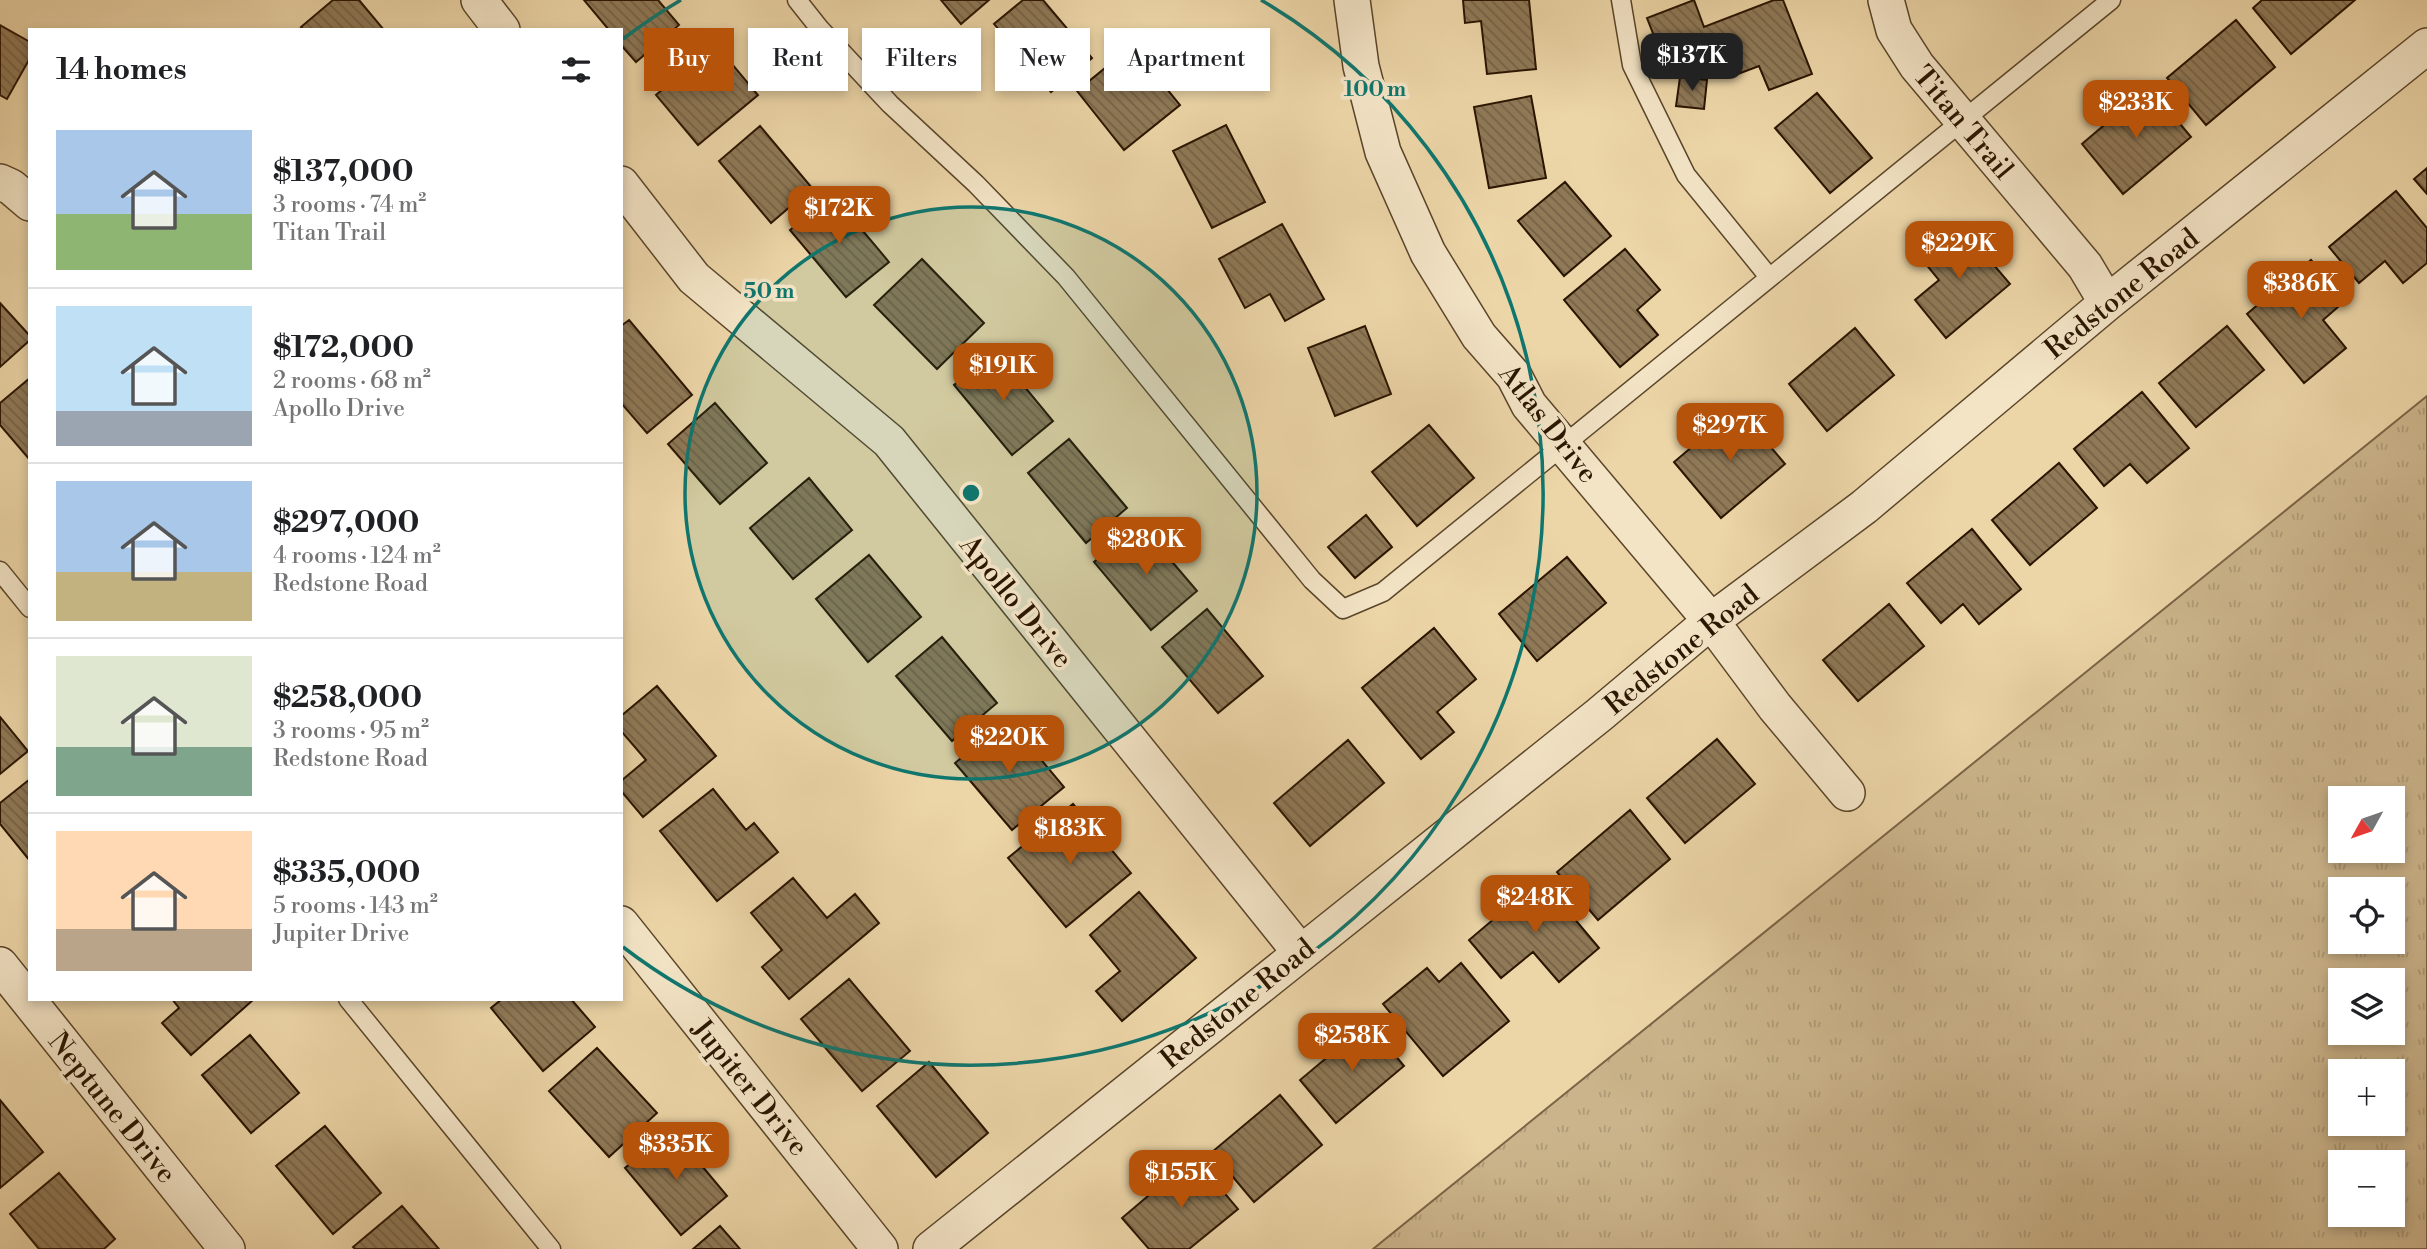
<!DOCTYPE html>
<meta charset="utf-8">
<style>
body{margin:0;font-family:"Libre Bodoni",serif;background:#f6f6f6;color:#202124;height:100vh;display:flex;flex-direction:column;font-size:26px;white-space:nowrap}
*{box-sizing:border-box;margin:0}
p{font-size:23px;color:#757577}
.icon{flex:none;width:38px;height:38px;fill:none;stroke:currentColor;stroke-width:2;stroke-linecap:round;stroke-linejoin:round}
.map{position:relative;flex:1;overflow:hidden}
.sheet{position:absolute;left:28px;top:28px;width:595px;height:973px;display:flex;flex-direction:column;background:#fff;border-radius:0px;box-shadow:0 4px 10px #0003}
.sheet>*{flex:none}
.hud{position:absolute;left:644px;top:28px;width:665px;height:63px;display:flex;gap:14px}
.needle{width:46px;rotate:230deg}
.controls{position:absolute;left:2328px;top:786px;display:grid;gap:14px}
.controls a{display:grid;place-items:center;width:77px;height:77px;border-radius:0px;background:#fff;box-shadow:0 4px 10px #0003;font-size:35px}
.price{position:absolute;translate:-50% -60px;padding:0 16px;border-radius:14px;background:#b45309;color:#fff;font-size:23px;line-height:46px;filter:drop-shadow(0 2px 4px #0008)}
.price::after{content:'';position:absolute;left:50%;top:42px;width:21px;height:16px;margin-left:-10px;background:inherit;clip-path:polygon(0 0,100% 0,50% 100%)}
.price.selected{background:#222;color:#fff}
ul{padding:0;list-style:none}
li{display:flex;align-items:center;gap:21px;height:175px;padding:0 28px}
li+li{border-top:2px solid #e0e0e0}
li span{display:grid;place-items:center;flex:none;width:196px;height:140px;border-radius:0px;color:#555}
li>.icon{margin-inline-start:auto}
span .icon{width:84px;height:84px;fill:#fffc;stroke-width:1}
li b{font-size:30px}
h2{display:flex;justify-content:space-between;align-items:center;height:84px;padding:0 28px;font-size:30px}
.chip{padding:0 24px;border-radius:0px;background:#fff;box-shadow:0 4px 10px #0003;font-size:24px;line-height:63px}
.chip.selected{background:#b45309;color:#fff}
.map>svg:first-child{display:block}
</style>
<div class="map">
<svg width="2427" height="1249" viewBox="0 0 2427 1249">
<defs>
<pattern id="grass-tufts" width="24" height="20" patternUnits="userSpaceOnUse" patternTransform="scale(1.75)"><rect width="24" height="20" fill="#cbb48b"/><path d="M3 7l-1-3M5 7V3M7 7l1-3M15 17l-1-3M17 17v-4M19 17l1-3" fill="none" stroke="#ae9a76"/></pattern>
<pattern id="building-back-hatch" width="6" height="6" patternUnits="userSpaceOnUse" patternTransform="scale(1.75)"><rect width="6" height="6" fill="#8f7957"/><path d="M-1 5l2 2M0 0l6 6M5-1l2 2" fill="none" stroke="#756246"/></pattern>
</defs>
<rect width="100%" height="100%" fill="#ecd5a7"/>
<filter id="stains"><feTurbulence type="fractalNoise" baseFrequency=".00286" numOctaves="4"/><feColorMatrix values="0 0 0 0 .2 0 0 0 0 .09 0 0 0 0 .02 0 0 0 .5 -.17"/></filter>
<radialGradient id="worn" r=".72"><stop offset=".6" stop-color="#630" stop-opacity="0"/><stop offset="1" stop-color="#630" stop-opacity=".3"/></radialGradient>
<path fill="url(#grass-tufts)" stroke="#7a6446" stroke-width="2" fill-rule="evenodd" d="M2427 396V1249H1373ZM2340 798H2392V850H2340ZM2340 889H2392V942H2340ZM2340 980H2392V1032H2340ZM2340 1071H2392V1124H2340ZM2340 1162H2392V1214H2340Z"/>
<path fill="url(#building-back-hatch)" stroke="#2a1500" stroke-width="2" d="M333 0H359L384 30H304L301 27Z
M584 0H658L679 25 636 62 621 45V30H609Z
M941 0H989L961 24Z
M1023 0H1043L1092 58 1051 92 994 24Z
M1463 0H1529L1536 69 1487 74 1481 21 1465 23Z
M1694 0 1704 27 1774 0H1783L1812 74 1769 90 1759 66 1730 77 1721 54 1669 74 1647 18Z
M2262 0H2355L2291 54 2253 8Z
M2236 20 2275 67 2206 125 2167 78Z
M0 25 30 42V58L7 99 0 95Z
M716 45 758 95 698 145 656 95Z
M1132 46 1180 105 1124 150 1077 91Z
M1680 77 1707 80 1704 109 1676 106Z
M2149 87 2191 137 2123 194 2082 144Z
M1817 93 1872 158 1830 193 1775 128Z
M1531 96 1546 178 1489 188 1474 107Z
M1226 125 1265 202 1212 228 1173 151Z
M760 126 812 188 771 223 719 161Z
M2427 168V194L2414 179Z
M1565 182 1611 236 1564 276 1518 221Z
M2396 191 2427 228V263L2403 283 2385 261 2359 283 2329 247Z
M832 194 889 262 846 297 790 230Z
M1282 224 1324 299 1285 321 1270 294 1245 308 1219 259Z
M1959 224 2010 284 1946 338 1915 300 1939 280 1920 257Z
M1625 249 1660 290 1637 310 1658 335 1620 367 1564 300Z
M922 259 984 323 937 369 874 305Z
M2311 260 2345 301 2323 320 2346 348 2304 383 2247 314Z
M0 303 30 336V340L0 367Z
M629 320 692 395 647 433 621 403V326Z
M1365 326 1391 394 1335 416 1308 348Z
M2227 326 2264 370 2196 427 2159 383Z
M1855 328 1894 375 1827 431 1789 384Z
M995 351 1053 421 1012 455 954 385Z
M30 378V460L0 425V403Z
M2142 392 2189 448 2147 483 2130 464 2104 486 2074 449Z
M715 403 767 463 720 504 668 444Z
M1738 408 1785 464 1721 518 1674 462Z
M1429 425 1474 478 1417 526 1372 472Z
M1069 439 1127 508 1086 543 1028 473Z
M2059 463 2097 508 2030 565 1992 520Z
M809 478 852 530 793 579 750 528Z
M1366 515 1392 547 1355 578 1328 547Z
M1140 524 1197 591 1151 630 1094 562Z
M1972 529 2021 589 1979 624 1963 604 1941 623 1907 583Z
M869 555 921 617 868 662 816 599Z
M1567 557 1606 603 1537 661 1499 614Z
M1889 604 1924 646 1858 701 1823 660Z
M1207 609 1263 676 1218 713 1162 647Z
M1434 628 1476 679 1437 712 1454 732 1421 759 1362 688Z
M942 637 997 703 952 741 896 676Z
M657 686 716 756 643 817 621 791V781L646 760 621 731V716Z
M0 717 28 751 0 774Z
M1007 719 1064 787 1012 830 955 763Z
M1717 739 1755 784 1685 843 1647 798Z
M1348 740 1384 783 1310 846 1274 803Z
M30 779V861L0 824V803Z
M713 789 746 830 754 823 778 852 717 901 660 831Z
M1073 804 1131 873 1066 927 1008 858Z
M1630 810 1670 859 1598 920 1557 872Z
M793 878 827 918 855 894 879 923 789 999 762 967 782 950 751 913Z
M1541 879 1599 948 1559 982 1533 952 1501 978 1469 940Z
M1139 892 1196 958 1122 1021 1096 991 1120 971 1090 935Z
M1461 963 1509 1021 1443 1076 1383 1004 1427 968 1439 982Z
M849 979 910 1051 862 1091 801 1019Z
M172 999H252L253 1000 191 1055 162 1023 179 1008Z
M502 999H571L595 1027 543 1071 491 1008Z
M1368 1023 1404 1066 1336 1123 1300 1080Z
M250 1035 299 1093 251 1133 202 1075Z
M597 1048 657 1113 609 1157 549 1091Z
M929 1062 988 1133 936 1177 877 1106Z
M1280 1095 1322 1145 1254 1202 1212 1152Z
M0 1100 43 1152 0 1188Z
M325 1126 381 1193 333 1234 276 1166Z
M672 1130 727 1196 681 1235 625 1168Z
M1194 1157 1238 1209 1189 1249H1149L1122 1218Z
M59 1173 115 1239 104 1249H39L10 1214Z
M402 1206 439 1249H355L353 1247Z
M720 1226 740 1249H693Z"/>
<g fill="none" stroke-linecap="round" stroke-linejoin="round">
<defs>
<path id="lane" d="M797 0 820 29 890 104 976 184 1066 277 1312 580 1343 609 1383 592 2111 0
M1621 0 1632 65 1686 175 1769 277
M0 571 30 608
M348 999 551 1249"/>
<path id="street" d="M479 0 502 30
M1352 0 1361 66 1383 152 1428 253 1479 336 1514 376 1529 405 1711 621 1775 707 1847 793
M1886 0 1894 30 1917 66 2085 266 2107 303
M0 182 11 187 30 203
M621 184 694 278 889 441 1300 952
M621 924 880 1249
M0 965 227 1249
M931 1249 1599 715 1711 621 1864 507 2107 303 2427 46"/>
</defs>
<use href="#lane" stroke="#5a452a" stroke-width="21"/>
<use href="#street" stroke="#5a452a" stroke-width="38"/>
<use href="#lane" stroke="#f3e4c6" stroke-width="18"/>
<use href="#street" stroke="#f3e4c6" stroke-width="35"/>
</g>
<circle cx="971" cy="493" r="286" fill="#0f766e" fill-opacity=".12"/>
<g fill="none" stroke="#0f766e" stroke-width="3.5">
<circle cx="971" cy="493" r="286"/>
<path d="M623 39A572 572 0 0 1 681 0M1261 0A572 572 0 1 1 623 947"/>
</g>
<g text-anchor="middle" stroke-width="7" stroke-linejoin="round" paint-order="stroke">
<g font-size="28" fill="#2a1500" stroke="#f3e4c6">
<text transform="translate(1964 122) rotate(50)" y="10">Titan Trail</text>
<text transform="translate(2121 293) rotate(-39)" y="10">Redstone Road</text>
<text transform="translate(1549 423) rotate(52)" y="10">Atlas Drive</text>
<text transform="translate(1017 601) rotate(51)" y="10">Apollo Drive</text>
<text transform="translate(1681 649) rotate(-39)" y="10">Redstone Road</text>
<text transform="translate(1237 1003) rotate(-39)" y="10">Redstone Road</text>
<text transform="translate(751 1087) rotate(51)" y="10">Jupiter Drive</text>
<text transform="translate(113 1107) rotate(51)" y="10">Neptune Drive</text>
</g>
</g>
<circle cx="971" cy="493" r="10" fill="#0f766e" stroke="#f3e4c6" stroke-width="3.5"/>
<g font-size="21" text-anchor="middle" font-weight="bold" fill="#0f766e" stroke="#f3e4c6" stroke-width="7" stroke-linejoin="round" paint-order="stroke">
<text x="1375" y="96">100 m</text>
<text x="769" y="298">50 m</text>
</g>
<rect width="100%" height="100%" filter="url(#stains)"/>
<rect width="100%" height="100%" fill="url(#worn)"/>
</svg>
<div class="controls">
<a><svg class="needle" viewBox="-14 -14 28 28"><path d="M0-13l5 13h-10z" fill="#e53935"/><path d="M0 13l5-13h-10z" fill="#757577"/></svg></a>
<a><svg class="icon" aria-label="locate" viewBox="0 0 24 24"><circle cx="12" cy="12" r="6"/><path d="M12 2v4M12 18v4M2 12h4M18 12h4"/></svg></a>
<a><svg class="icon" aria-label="layers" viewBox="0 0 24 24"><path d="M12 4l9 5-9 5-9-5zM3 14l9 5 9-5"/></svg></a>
<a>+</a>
<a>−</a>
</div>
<b class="price selected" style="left:1692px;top:93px">$137K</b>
<b class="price" style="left:2136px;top:140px">$233K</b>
<b class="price" style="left:839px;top:246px">$172K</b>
<b class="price" style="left:1959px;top:281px">$229K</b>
<b class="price" style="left:2301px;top:321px">$386K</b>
<b class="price" style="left:1003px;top:403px">$191K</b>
<b class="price" style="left:1730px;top:463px">$297K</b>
<b class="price" style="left:1146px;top:577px">$280K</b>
<b class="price" style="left:1009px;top:775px">$220K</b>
<b class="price" style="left:1070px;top:866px">$183K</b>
<b class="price" style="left:1535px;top:935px">$248K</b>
<b class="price" style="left:1352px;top:1073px">$258K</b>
<b class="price" style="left:676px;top:1182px">$335K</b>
<b class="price" style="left:1181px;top:1210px">$155K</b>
<div class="hud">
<a class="chip selected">Buy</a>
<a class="chip">Rent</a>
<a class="chip">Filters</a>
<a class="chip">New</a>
<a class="chip">Apartment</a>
</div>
<section class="sheet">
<h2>14 homes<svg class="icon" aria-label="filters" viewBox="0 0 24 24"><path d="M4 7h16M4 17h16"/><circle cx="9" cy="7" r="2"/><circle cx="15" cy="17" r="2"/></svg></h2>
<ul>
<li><span style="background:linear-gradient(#a9c7e8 60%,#8fb573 0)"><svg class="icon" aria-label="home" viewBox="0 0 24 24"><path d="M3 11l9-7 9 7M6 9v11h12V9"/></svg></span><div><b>$137,000</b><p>3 rooms · 74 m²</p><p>Titan Trail</p></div></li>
<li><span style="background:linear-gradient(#bfe0f5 75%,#9aa5b1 0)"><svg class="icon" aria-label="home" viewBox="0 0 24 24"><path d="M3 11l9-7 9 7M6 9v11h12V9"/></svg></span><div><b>$172,000</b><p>2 rooms · 68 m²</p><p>Apollo Drive</p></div></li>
<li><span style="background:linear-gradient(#a9c7e8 65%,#c2b280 0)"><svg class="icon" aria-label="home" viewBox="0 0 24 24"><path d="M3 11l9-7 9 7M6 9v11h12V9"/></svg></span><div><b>$297,000</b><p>4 rooms · 124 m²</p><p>Redstone Road</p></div></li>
<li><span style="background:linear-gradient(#dfe7d0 65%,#7fa58c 0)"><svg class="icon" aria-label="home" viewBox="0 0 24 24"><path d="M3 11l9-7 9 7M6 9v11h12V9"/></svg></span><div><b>$258,000</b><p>3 rooms · 95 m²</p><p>Redstone Road</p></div></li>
<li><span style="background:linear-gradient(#ffd9b3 70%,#b9a48a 0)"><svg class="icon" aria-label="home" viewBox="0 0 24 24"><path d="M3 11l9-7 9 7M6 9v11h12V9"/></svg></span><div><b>$335,000</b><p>5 rooms · 143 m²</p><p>Jupiter Drive</p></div></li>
</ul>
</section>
</div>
